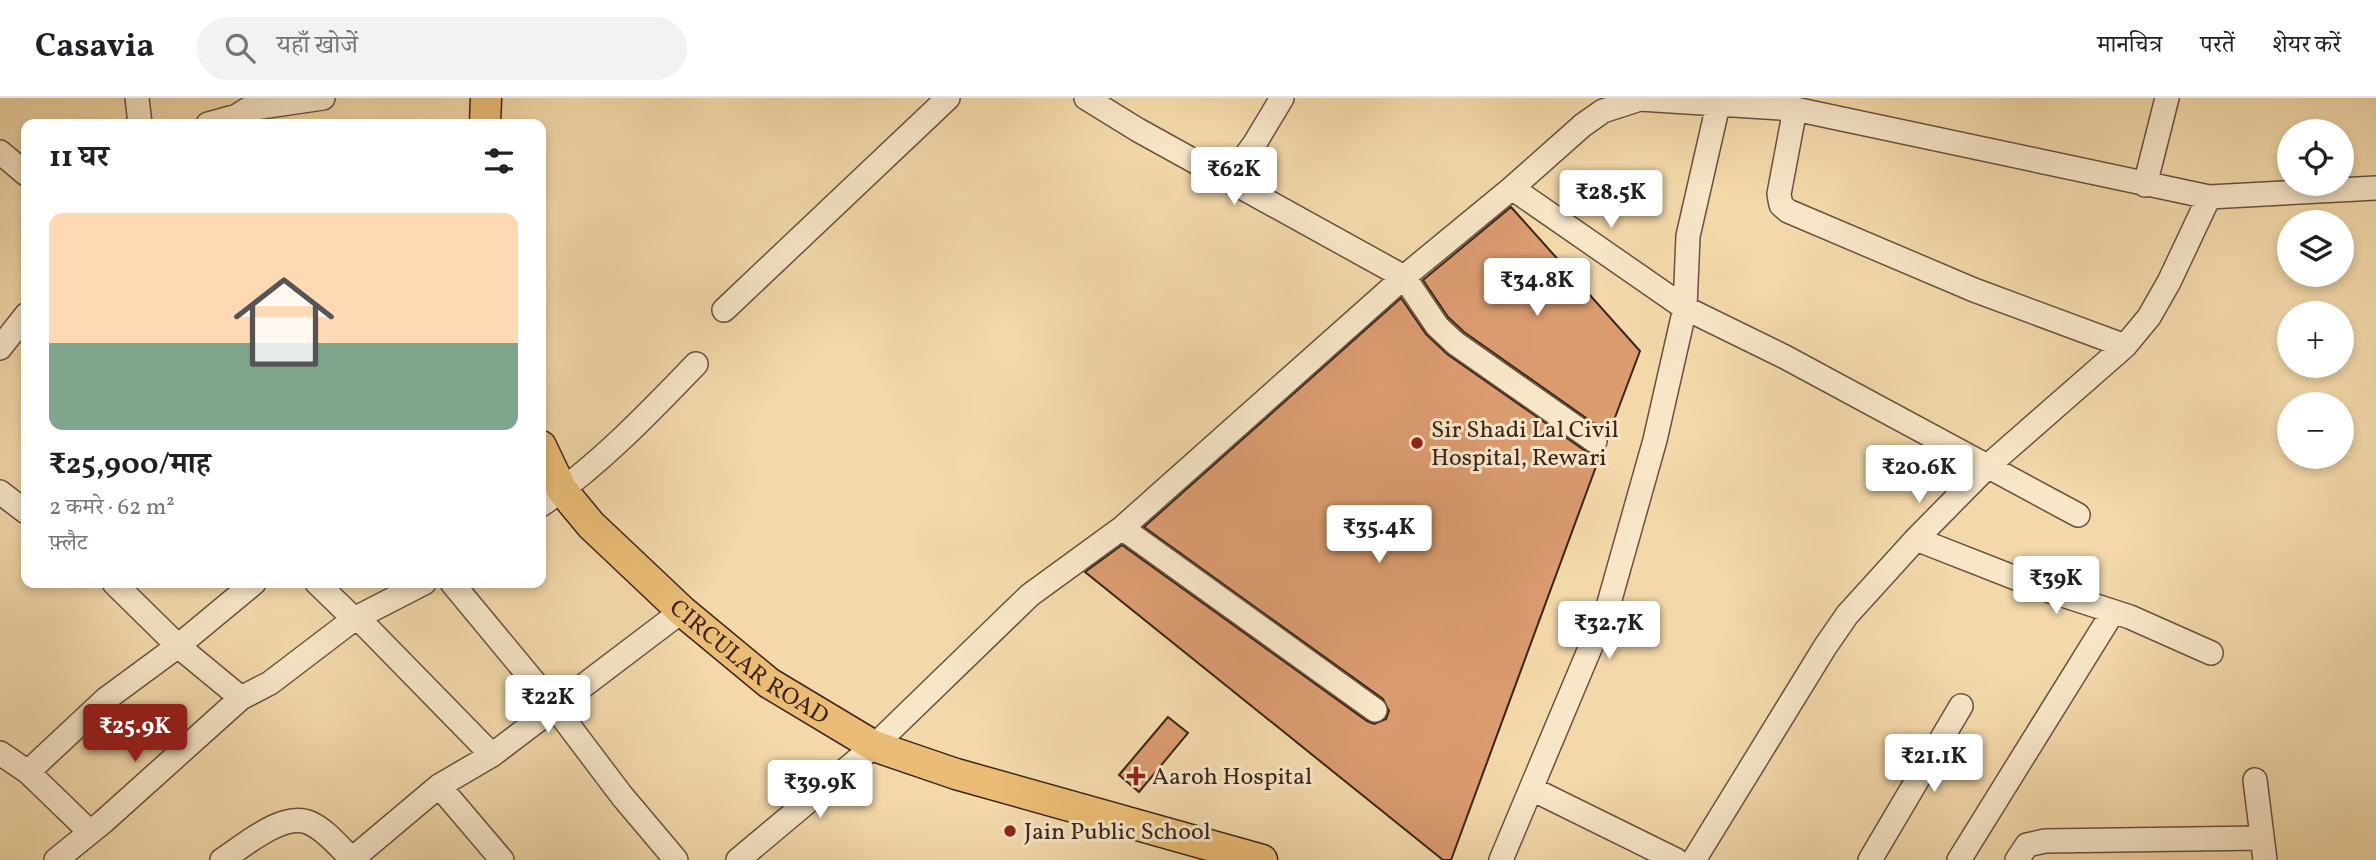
<!DOCTYPE html>
<html lang="hi">
<meta charset="utf-8">
<style>
body{margin:0;font-family:Vollkorn,"Noto Serif Devanagari",serif;background:#f2f2f2;color:#202124;height:100vh;display:flex;flex-direction:column;font-size:26px;white-space:nowrap}
*{box-sizing:border-box;margin:0}
p{font-size:23px;color:#757577}
.icon{flex:none;width:38px;height:38px;fill:none;stroke:currentColor;stroke-width:2;stroke-linecap:round;stroke-linejoin:round}
.map{position:relative;flex:1;overflow:hidden}
.panel{position:absolute;left:21px;top:21px;width:525px;height:469px;display:flex;flex-direction:column;background:#fff;border-radius:14px;box-shadow:0 4px 10px #0003}
.panel>*{flex:none}
.fabs{position:absolute;left:2277px;top:21px;display:grid;gap:14px}
.fabs a{display:grid;place-items:center;width:77px;height:77px;border-radius:50%;background:#fff;box-shadow:0 4px 10px #0003;font-size:35px}
.price{position:absolute;translate:-50% -60px;padding:0 16px;border-radius:7px;background:#fff;color:#222;font-size:23px;line-height:46px;filter:drop-shadow(0 2px 4px #0008)}
.price::after{content:'';position:absolute;left:50%;top:42px;width:21px;height:16px;margin-left:-10px;background:inherit;clip-path:polygon(0 0,100% 0,50% 100%)}
.price.on{background:#8f2418;color:#fff}
ul{padding:0;list-style:none}
li{display:grid;align-content:center;gap:14px;height:371px;padding:0 28px}
li span{display:grid;place-items:center;height:217px;border-radius:14px;color:#555}
li>.icon{margin-inline-start:auto}
span .icon{width:126px;height:126px;fill:#fffc;stroke-width:1}
li b{font-size:30px}
h2{display:flex;justify-content:space-between;align-items:center;height:84px;padding:0 28px;font-size:30px}
header{display:flex;align-items:center;gap:42px;box-sizing:border-box;height:98px;padding:0 35px;background:#fff;border-bottom:2px solid #e0e0e0}
header strong{font-size:33px}
nav{display:flex;gap:38px;margin-inline-start:auto;font-size:24px}
.search{width:490px;height:63px;background:#f2f2f2;display:flex;align-items:center;gap:18px;box-sizing:border-box;padding:0 24px;border-radius:38px;color:#757577;font-size:26px}
.map>svg:first-child{display:block}
</style>
<header>
<strong>Casavia</strong>
<div class="search"><svg class="icon" aria-label="search" viewBox="0 0 24 24"><circle cx="10" cy="10" r="6"/><path d="M15 15l6 6"/></svg>यहाँ खोजें</div>
<nav><a>मानचित्र</a><a>परतें</a><a>शेयर करें</a></nav>
</header>
<div class="map">
<svg width="2376" height="762" viewBox="0 0 2376 762">
<rect width="100%" height="100%" fill="#f3d9aa"/>
<filter id="stains"><feTurbulence type="fractalNoise" baseFrequency=".00286" numOctaves="4"/><feColorMatrix values="0 0 0 0 .2 0 0 0 0 .09 0 0 0 0 .02 0 0 0 .5 -.17"/></filter>
<radialGradient id="worn" r=".72"><stop offset=".6" stop-color="#630" stop-opacity="0"/><stop offset="1" stop-color="#630" stop-opacity=".3"/></radialGradient>
<path fill="#da9b6f" stroke="#3b251b" stroke-width="2" d="M1511 109 1640 253 1608 338 1603 332 1464 234 1448 219 1423 182Z
M1401 200 1426 236 1447 256 1587 354 1594 357 1601 355 1451 762H1443L1085 474 1122 447 1367 623 1374 626 1386 621 1389 613 1383 601 1144 429Z
M1168 619 1188 635 1139 694 1119 677Z"/>
<g fill="none" stroke-linecap="round" stroke-linejoin="round">
<defs>
<path id="minor" d="M137 0 140 26
M1086 0 1138 32 1404 179 1437 228 1455 245 1595 343
M1795 11 1779 96 1781 107 1788 113 1974 192 2125 248
M208 26 237 18 248 11 323 0
M0 54 26 76
M1229 81 1255 45 1282 0
M2145 87 2167 0
M1512 90 1685 210 1785 259 2078 417
M724 212 948 0
M0 250 26 217
M0 394 26 414
M541 407C598 368 648 316 696 266
M1122 430 1375 612
M1916 441 2041 490 2130 519 2211 555
M114 485 178 548 241 600
M317 485 354 521
M452 485 554 608 622 698 676 762
M358 520 492 657
M0 655 28 674 90 734
M28 674 106 601 178 548 254 485
M2255 682 2265 762
M439 688 502 762
M1532 691 1676 762
M56 762 103 724 241 600 270 585 354 521 424 485
M222 762C244 748 283 713 310 725 326 732 339 749 352 761
M351 762 439 688 492 657 682 513
M738 762 874 648 1030 497 1122 430 1404 179 1512 90 1583 27 1603 13 1640 1 1795 11 2209 99 2376 90
M1501 762 1609 505 1655 342 1685 210 1688 138 1718 7
M1694 762 1825 549 1847 517 1916 441 1989 367 2125 248 2149 219 2169 184 2209 99
M1870 762 1961 608
M1959 762 2113 514
M2017 762 2027 747 2045 743 2262 740"/>
<g id="major">
<path d="M485 26 486 0"/>
<path id="s1" d="M541 348 562 392 591 427 682 513 769 585 874 648 956 676 1262 762"/>
</g>
</defs>
<use href="#minor" stroke="#69523f" stroke-width="26"/>
<use href="#major" stroke="#3b251b" stroke-width="33"/>
<use href="#minor" stroke="#f7e6c8" stroke-width="23"/>
<use href="#major" stroke="#eabc75" stroke-width="30"/>
</g>
<g fill="#8f2418" stroke="#f7e6c8" stroke-width="2.5">
<circle cx="1417" cy="345" r="7"/>
<path d="M1132.5 667.5h7v7h7v7h-7v7h-7v-7h-7v-7h7z"/>
<circle cx="1010" cy="733" r="7"/>
</g>
<g text-anchor="middle" stroke-width="6" stroke-linejoin="round" paint-order="stroke">
<g font-size="24" fill="#3b251b" stroke="#f7e6c8" text-anchor="start">
<text x="1431" y="339">Sir Shadi Lal Civil<tspan x="1431" dy="28">Hospital, Rewari</tspan></text>
<text x="1152" y="686">Aaroh Hospital</text>
<text x="1024" y="741">Jain Public School</text>
</g>
<g font-size="24" fill="#3b251b" stroke="#f7e6c8">
<text dy="8" stroke="none"><textPath href="#s1" startOffset="304">CIRCULAR ROAD</textPath></text>
</g>
</g>
<rect width="100%" height="100%" filter="url(#stains)"/>
<rect width="100%" height="100%" fill="url(#worn)"/>
</svg>
<div class="fabs">
<a><svg class="icon" aria-label="locate" viewBox="0 0 24 24"><circle cx="12" cy="12" r="6"/><path d="M12 2v4M12 18v4M2 12h4M18 12h4"/></svg></a>
<a><svg class="icon" aria-label="layers" viewBox="0 0 24 24"><path d="M12 4l9 5-9 5-9-5zM3 14l9 5 9-5"/></svg></a>
<a>+</a>
<a>−</a>
</div>
<b class="price" style="left:1234px;top:109px">₹62K</b>
<b class="price" style="left:1611px;top:132px">₹28.5K</b>
<b class="price" style="left:1537px;top:220px">₹34.8K</b>
<b class="price" style="left:1919px;top:407px">₹20.6K</b>
<b class="price" style="left:1379px;top:467px">₹35.4K</b>
<b class="price" style="left:2056px;top:518px">₹39K</b>
<b class="price" style="left:1609px;top:563px">₹32.7K</b>
<b class="price" style="left:548px;top:637px">₹22K</b>
<b class="price on" style="left:135px;top:666px">₹25.9K</b>
<b class="price" style="left:1934px;top:696px">₹21.1K</b>
<b class="price" style="left:820px;top:722px">₹39.9K</b>
<section class="panel">
<h2>11 घर<svg class="icon" aria-label="filters" viewBox="0 0 24 24"><path d="M4 7h16M4 17h16"/><circle cx="9" cy="7" r="2"/><circle cx="15" cy="17" r="2"/></svg></h2>
<ul>
<li><span style="background:linear-gradient(#ffd9b3 60%,#7fa58c 0)"><svg class="icon" aria-label="home" viewBox="0 0 24 24"><path d="M3 11l9-7 9 7M6 9v11h12V9"/></svg></span><div><b>₹25,900/माह</b><p>2 कमरे · 62 m²</p><p>फ़्लैट</p></div></li>
</ul>
</section>
</div>
